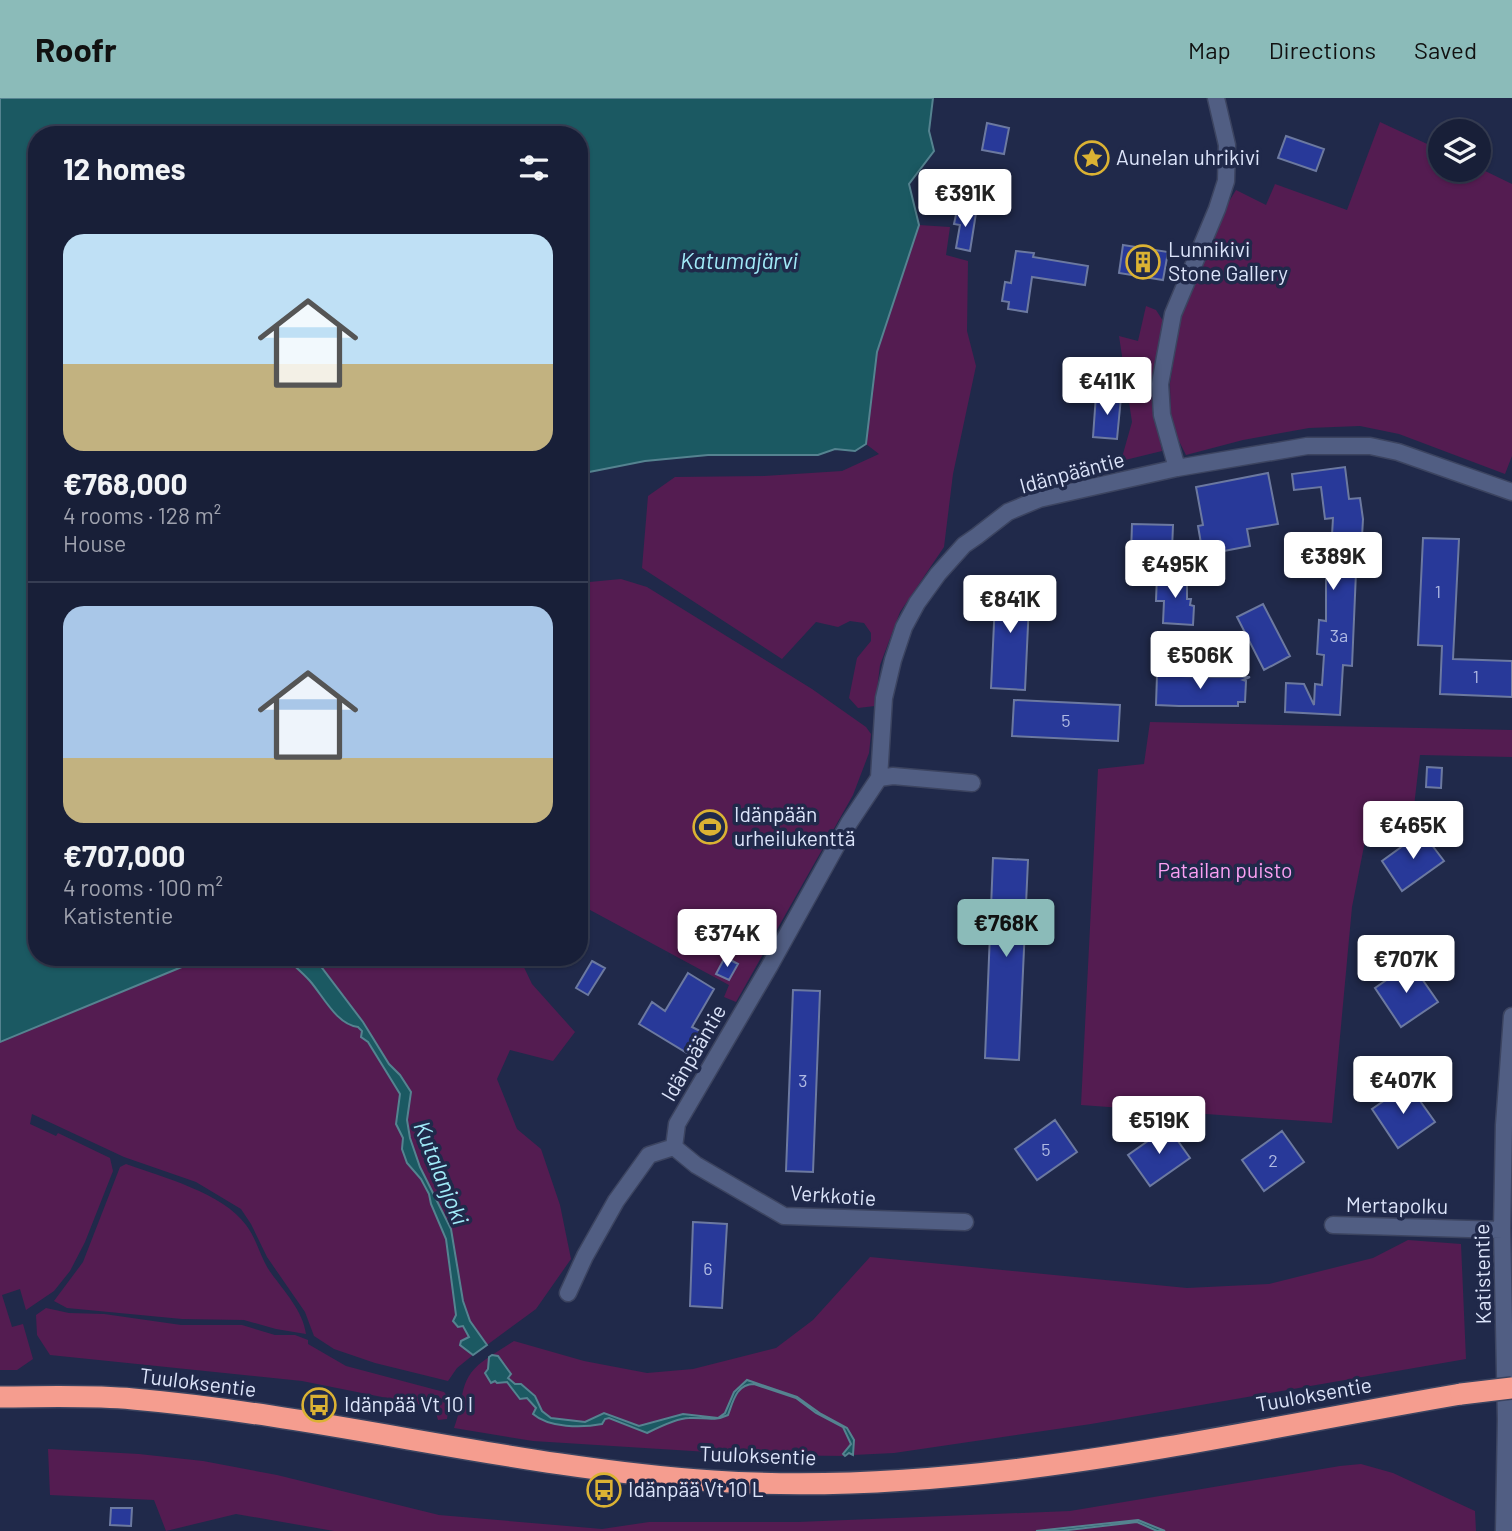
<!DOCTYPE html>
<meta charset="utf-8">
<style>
body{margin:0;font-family:Barlow,sans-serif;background:#212740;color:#f1f3f6;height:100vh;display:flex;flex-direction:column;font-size:26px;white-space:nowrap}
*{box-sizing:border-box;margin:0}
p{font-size:23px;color:#9fa2ae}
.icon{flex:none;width:38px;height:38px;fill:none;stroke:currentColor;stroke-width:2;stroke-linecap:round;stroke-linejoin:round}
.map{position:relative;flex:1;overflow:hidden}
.drawer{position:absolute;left:28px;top:28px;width:560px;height:840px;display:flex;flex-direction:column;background:#181f38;border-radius:28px;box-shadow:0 2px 5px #0004,0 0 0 2px #363d53}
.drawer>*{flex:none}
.fabs{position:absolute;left:1428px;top:21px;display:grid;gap:14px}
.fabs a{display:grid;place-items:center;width:63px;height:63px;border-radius:50%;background:#181f38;box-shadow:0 2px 5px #0004,0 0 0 2px #363d53;font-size:35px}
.price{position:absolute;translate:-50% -60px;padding:0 16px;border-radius:7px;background:#fff;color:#222;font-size:23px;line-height:46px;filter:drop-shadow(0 2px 4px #0008)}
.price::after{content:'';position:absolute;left:50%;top:42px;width:21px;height:16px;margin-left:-10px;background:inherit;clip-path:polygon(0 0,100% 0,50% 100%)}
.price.on{background:#8bbbb9;color:#111}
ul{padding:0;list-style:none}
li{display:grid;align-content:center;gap:14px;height:371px;padding:0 35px}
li+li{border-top:2px solid #363d53}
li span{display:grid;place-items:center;height:217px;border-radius:21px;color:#555}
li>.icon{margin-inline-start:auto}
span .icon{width:126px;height:126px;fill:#fffc;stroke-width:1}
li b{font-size:30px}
h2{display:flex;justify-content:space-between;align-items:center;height:84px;padding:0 35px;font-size:30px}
header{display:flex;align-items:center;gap:42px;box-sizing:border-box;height:98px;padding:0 35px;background:#8bbbb9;color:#111}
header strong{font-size:33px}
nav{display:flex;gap:38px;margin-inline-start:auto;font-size:24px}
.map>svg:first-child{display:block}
</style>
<header>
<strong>Roofr</strong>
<nav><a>Map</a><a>Directions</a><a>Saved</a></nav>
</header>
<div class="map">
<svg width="1512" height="1433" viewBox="0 0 1512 1433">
<rect width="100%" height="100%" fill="#20294a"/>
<path fill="#541c51" d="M1380 24 1440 52V72L1479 70 1512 86V358L1505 376 1399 336 1360 328 1309 330 1243 342 1186 357 1171 327 1170 285 1181 215 1225 110 1236 92 1266 107 1275 86 1347 112Z
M919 127 950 129 946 157 968 163 967 233 976 268 953 376 944 449 900 514 880 567 875 608 858 610 849 600 857 560 871 543V535L864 525 850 523 838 529 816 524 782 561 642 470 648 398 675 379 764 378 842 373 879 356 866 346 877 254Z
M1146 208 1156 212 1165 226 1155 319 1162 353 1121 363 1132 324 1119 238 1138 243Z
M621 481 647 489 812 591 866 629 871 636 869 655 853 697 736 904 724 899 729 887 579 806V485Z
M1150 624 1512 632V659L1420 657 1413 717 1368 728 1352 809 1332 1025 1081 1007 1098 671 1144 666Z
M206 859H519L532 886 575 934 553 963 510 952 497 981 517 1031 541 1051 560 1107 571 1161 536 1211 487 1247 470 1223 463 1203 451 1131 420 1069 410 1040 407 1022 409 1013 400 977 389 966 381 952 358 929 400 996 396 1026 403 1040 402 1051 407 1065 421 1081 429 1096 431 1106 446 1141 449 1170 458 1228H463L470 1239 473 1257 457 1270 448 1283 375 1265 334 1251 314 1238 305 1214 267 1159 251 1126 241 1111 196 1084 124 1059 32 1016 30 1026 56 1038 58 1035 110 1060 113 1073 85 1144 70 1173 54 1193 26 1212 20 1191 2 1197 12 1229 23 1226 33 1261 17 1272H0V944Z
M126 1066C162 1079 223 1095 246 1127 257 1141 260 1160 271 1175 284 1193 303 1213 306 1236L276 1231 244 1222 182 1221 67 1210 54 1203 83 1164 120 1069Z
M1408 1142 1461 1146 1466 1261 1091 1326 894 1355 853 1357V1342L847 1330 821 1316 797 1299 747 1282 739 1288 725 1315 718 1320 683 1316 638 1328 604 1315 585 1324 551 1320 542 1313 535 1298 521 1286H515L507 1280 492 1257 514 1243 584 1263 647 1275 693 1271 776 1250 813 1222 870 1159 1187 1190 1269 1186 1373 1160Z
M46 1210 69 1215 104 1216 181 1227H242L275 1237H295L308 1242V1246L346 1268 444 1294 450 1301 447 1321 438 1322 436 1315 427 1308 302 1283 50 1257 37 1237 36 1217Z
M489 1259 488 1271 492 1285 495 1283 507 1284 519 1301 527 1300 536 1310 533 1316C553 1328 579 1330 602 1326L605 1321 609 1320 647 1335C658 1330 676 1320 689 1320 705 1319 711 1325 728 1317 734 1304 736 1286 754 1286L796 1300 816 1315 843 1329 851 1346 843 1356 845 1358 756 1357 533 1343 454 1330C466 1299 456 1280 489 1259Z
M48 1351 139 1356 203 1363 277 1377 439 1417 602 1431 649 1424H798L1070 1413 1340 1368 1361 1366 1393 1375 1475 1413 1476 1433H334L236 1416 166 1433 154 1402 50 1397Z"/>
<path fill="#1b5962" stroke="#558390" stroke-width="2" d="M0 0H933L929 33 934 53 909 86 919 127 877 254 866 346 855 353 835 351 818 357H708L645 363 579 376V37H37V859H206L0 944Z
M285 859H313L316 862 363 924 389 966 400 977 411 994 407 1022 410 1040 420 1069 451 1131 463 1203 470 1223 487 1247 473 1257 460 1247 461 1243 469 1239 463 1228 458 1229 453 1223 456 1217 446 1141 431 1106 429 1096 421 1081 407 1065 402 1051 403 1040 396 1026 400 996 368 944 361 939 362 933 358 929C337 927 323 898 310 883 302 874 293 867 285 859Z
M492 1257 498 1258 511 1276 508 1280 515 1286H521L535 1298 542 1313 551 1320 585 1324 604 1315 639 1328 683 1316 718 1320 725 1315 734 1294 747 1282 797 1299 821 1316 847 1330 854 1342 853 1357 849 1355 845 1358 843 1356 851 1346 843 1329 816 1315 796 1300 754 1286C736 1286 733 1304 728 1317 713 1324 704 1319 689 1320 677 1320 657 1330 647 1335L609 1320 605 1321 602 1326C582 1330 549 1330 533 1316L536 1310 527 1300 520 1301 507 1284 497 1285 495 1283 491 1285 485 1275 488 1271 489 1259Z
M1138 1422 1165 1433H1157L1137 1424 1060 1433H1036Z"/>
<path fill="#283999" stroke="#6c79a0" stroke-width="2" d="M987 25 1009 30 1004 56 982 52Z
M1286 38 1324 51 1316 73 1278 60Z
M957 112 976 115 970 153 956 150 960 127 954 126Z
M1123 147 1168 154 1163 182 1119 175Z
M1016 153 1034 155 1033 159 1088 168 1085 187 1032 179 1027 214 1008 211 1009 204 1002 203 1005 184 1011 185Z
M1096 297 1121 299 1117 341 1093 339Z
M1345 369 1349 401 1360 400 1363 421 1360 474H1356L1352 568 1343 567 1340 617 1285 614 1286 585 1304 586 1314 607 1315 586 1322 587 1324 557 1317 556 1319 522 1326 523V471H1330L1333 420 1325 421 1321 389 1294 392 1292 376Z
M1268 375 1278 426 1247 431 1250 448 1203 457 1198 428 1203 427 1196 389Z
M1132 426 1173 427 1172 452H1165V457L1131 456Z
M1423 440 1459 441 1453 561 1512 563V599L1440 596 1442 548 1418 547Z
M1157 477 1184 478 1183 484H1187V501H1191L1190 507 1194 508 1193 527 1163 525 1164 503H1156Z
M996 482 1030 484 1025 592 991 590Z
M1263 506 1290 558 1264 572 1237 519Z
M1157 577 1205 579H1250L1243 582 1246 583 1245 604H1238V608H1179L1156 607Z
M1014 602 1120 607 1118 643 1012 638Z
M1427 669 1442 670 1441 690 1426 689Z
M1422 734 1444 763 1402 793 1382 763Z
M993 760 1028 762 1019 962 985 960Z
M725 859 738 866 729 882 716 876Z
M592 863 605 870 588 897 576 890Z
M1411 865 1438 904 1401 929 1375 890Z
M688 875 714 891 692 929 700 933 687 955 639 926 652 904 665 913Z
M793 892 820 893 813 1074 786 1073Z
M1408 986 1435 1024 1398 1050 1372 1011Z
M1055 1022 1077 1054 1037 1082 1015 1051Z
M1168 1029 1190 1060 1150 1088 1128 1057Z
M1282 1033 1304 1064 1264 1093 1242 1062Z
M693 1124 727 1126 722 1210 690 1208Z
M111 1410H132L131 1428 110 1427Z"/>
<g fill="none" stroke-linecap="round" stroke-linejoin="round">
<defs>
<path id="street" d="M1177 370 1162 317 1160 286 1173 216 1217 111 1226 83 1227 47 1216 0
M879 680 893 678 972 685
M674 1049 677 1026 769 869 849 725 879 680 884 600 893 562 904 529 917 505 938 476 964 447 977 438 1008 414 1039 401 1177 370 1307 348H1370L1398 354 1512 394
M674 1049 696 1067 784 1118 965 1124
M1333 1127 1502 1132
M568 1195 585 1158 616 1103 649 1057 674 1049
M1504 1433 1506 1321 1502 1132 1504 1027 1512 918"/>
<path id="highway" d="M0 1299C44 1299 89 1297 133 1301 328 1318 518 1370 713 1383 965 1400 1214 1338 1461 1296"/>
</defs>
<use href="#street" stroke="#3c4460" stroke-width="19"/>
<use href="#highway" stroke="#3c4460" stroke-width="24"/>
<use href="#street" stroke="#515e83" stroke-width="16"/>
<use href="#highway" stroke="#f59d8f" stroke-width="21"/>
<defs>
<path id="highway-bridge" d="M1461 1296 1512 1290"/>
</defs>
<use href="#highway-bridge" stroke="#3c4460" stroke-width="24" stroke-linecap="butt"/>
<use href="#highway-bridge" stroke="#f59d8f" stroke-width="21"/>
</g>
<defs>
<symbol id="sight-ring" viewBox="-11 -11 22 22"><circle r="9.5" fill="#20294a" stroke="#dbb233" stroke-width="1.5"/><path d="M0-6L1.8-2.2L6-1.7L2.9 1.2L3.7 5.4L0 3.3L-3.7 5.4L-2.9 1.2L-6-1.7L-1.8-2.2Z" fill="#dbb233"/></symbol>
<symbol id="building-ring" viewBox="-11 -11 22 22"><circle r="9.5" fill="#20294a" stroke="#dbb233" stroke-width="1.5"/><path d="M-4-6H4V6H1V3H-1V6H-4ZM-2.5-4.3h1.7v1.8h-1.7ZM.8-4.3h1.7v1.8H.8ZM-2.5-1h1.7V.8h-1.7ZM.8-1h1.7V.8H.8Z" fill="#dbb233"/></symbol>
<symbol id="stadium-ring" viewBox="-11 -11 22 22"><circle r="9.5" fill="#20294a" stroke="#dbb233" stroke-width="1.5"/><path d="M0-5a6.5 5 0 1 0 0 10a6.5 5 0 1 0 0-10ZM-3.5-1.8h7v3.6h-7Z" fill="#dbb233"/></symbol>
<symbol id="bus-ring" viewBox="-11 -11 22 22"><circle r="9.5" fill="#20294a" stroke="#dbb233" stroke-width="1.5"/><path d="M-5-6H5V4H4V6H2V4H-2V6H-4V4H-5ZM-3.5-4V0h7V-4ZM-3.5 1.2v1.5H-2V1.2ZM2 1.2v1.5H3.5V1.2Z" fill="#dbb233"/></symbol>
</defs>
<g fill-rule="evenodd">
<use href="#sight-ring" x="1073" y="41" width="38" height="38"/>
<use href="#building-ring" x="1124" y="145" width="38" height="38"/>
<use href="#stadium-ring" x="691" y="710" width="38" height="38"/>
<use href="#bus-ring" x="300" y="1288" width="38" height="38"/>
<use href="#bus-ring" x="585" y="1373" width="38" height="38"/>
</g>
<g text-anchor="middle" stroke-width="7" stroke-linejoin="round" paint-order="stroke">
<g font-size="18" fill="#afb9e2">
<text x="1438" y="500">1</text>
<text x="1339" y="544">3a</text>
<text x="1476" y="585">1</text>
<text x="1066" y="629">5</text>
<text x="803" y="989">3</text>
<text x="1046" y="1058">5</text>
<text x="1273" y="1069">2</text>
<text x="708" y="1177">6</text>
</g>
<g font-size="21" fill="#dce4fa" stroke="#20294a" text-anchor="start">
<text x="1116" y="67">Aunelan uhrikivi</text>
<text x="1168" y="159">Lunnikivi<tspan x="1168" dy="24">Stone Gallery</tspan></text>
<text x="734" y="724">Idänpään<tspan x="734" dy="24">urheilukenttä</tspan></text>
<text x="344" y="1314">Idänpää Vt 10 I</text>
<text x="628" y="1399">Idänpää Vt 10 L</text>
</g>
<g font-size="21" fill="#dce4fa" stroke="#20294a">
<text transform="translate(1072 375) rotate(-15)" y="7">Idänpääntie</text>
<text transform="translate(694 955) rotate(-60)" y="7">Idänpääntie</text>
<text transform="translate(833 1098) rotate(4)" y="7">Verkkotie</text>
<text transform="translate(1397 1108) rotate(1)" y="7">Mertapolku</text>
<text transform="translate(1483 1176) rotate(-91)" y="7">Katistentie</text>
<text transform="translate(198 1285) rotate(7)" y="7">Tuuloksentie</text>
<text transform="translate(1314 1297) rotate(-10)" y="7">Tuuloksentie</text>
<text transform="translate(758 1358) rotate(2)" y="7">Tuuloksentie</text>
</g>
<g font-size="21" fill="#fba0f3" stroke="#20294a">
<text x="1225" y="780">Patailan puisto</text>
</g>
<g font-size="23" font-style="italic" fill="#a1ebf8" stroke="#20294a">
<text x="739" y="171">Katumajärvi</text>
<text transform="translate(441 1075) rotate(68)" y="8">Kutalanjoki</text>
</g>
</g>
</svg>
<div class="fabs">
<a><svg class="icon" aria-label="layers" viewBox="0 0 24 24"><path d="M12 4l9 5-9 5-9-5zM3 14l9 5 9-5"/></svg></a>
</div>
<b class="price" style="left:965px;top:131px">€391K</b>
<b class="price" style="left:1107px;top:319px">€411K</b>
<b class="price" style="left:1333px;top:494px">€389K</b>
<b class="price" style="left:1175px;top:502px">€495K</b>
<b class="price" style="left:1010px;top:537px">€841K</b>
<b class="price" style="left:1200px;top:593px">€506K</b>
<b class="price" style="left:1413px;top:763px">€465K</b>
<b class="price on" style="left:1006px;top:861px">€768K</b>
<b class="price" style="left:727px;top:871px">€374K</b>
<b class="price" style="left:1406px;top:897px">€707K</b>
<b class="price" style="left:1403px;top:1018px">€407K</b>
<b class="price" style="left:1159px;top:1058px">€519K</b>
<section class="drawer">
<h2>12 homes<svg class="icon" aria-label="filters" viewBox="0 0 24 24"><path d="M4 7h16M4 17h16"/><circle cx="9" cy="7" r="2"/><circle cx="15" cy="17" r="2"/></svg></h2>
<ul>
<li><span style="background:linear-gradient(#bfe0f5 60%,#c2b280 0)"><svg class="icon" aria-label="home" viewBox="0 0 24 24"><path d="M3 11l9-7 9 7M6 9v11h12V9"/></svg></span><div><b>€768,000</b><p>4 rooms · 128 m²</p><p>House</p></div></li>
<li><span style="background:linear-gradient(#a9c7e8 70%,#c2b280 0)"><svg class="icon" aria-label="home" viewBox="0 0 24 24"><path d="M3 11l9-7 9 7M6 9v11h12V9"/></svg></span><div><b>€707,000</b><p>4 rooms · 100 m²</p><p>Katistentie</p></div></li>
</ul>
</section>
</div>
